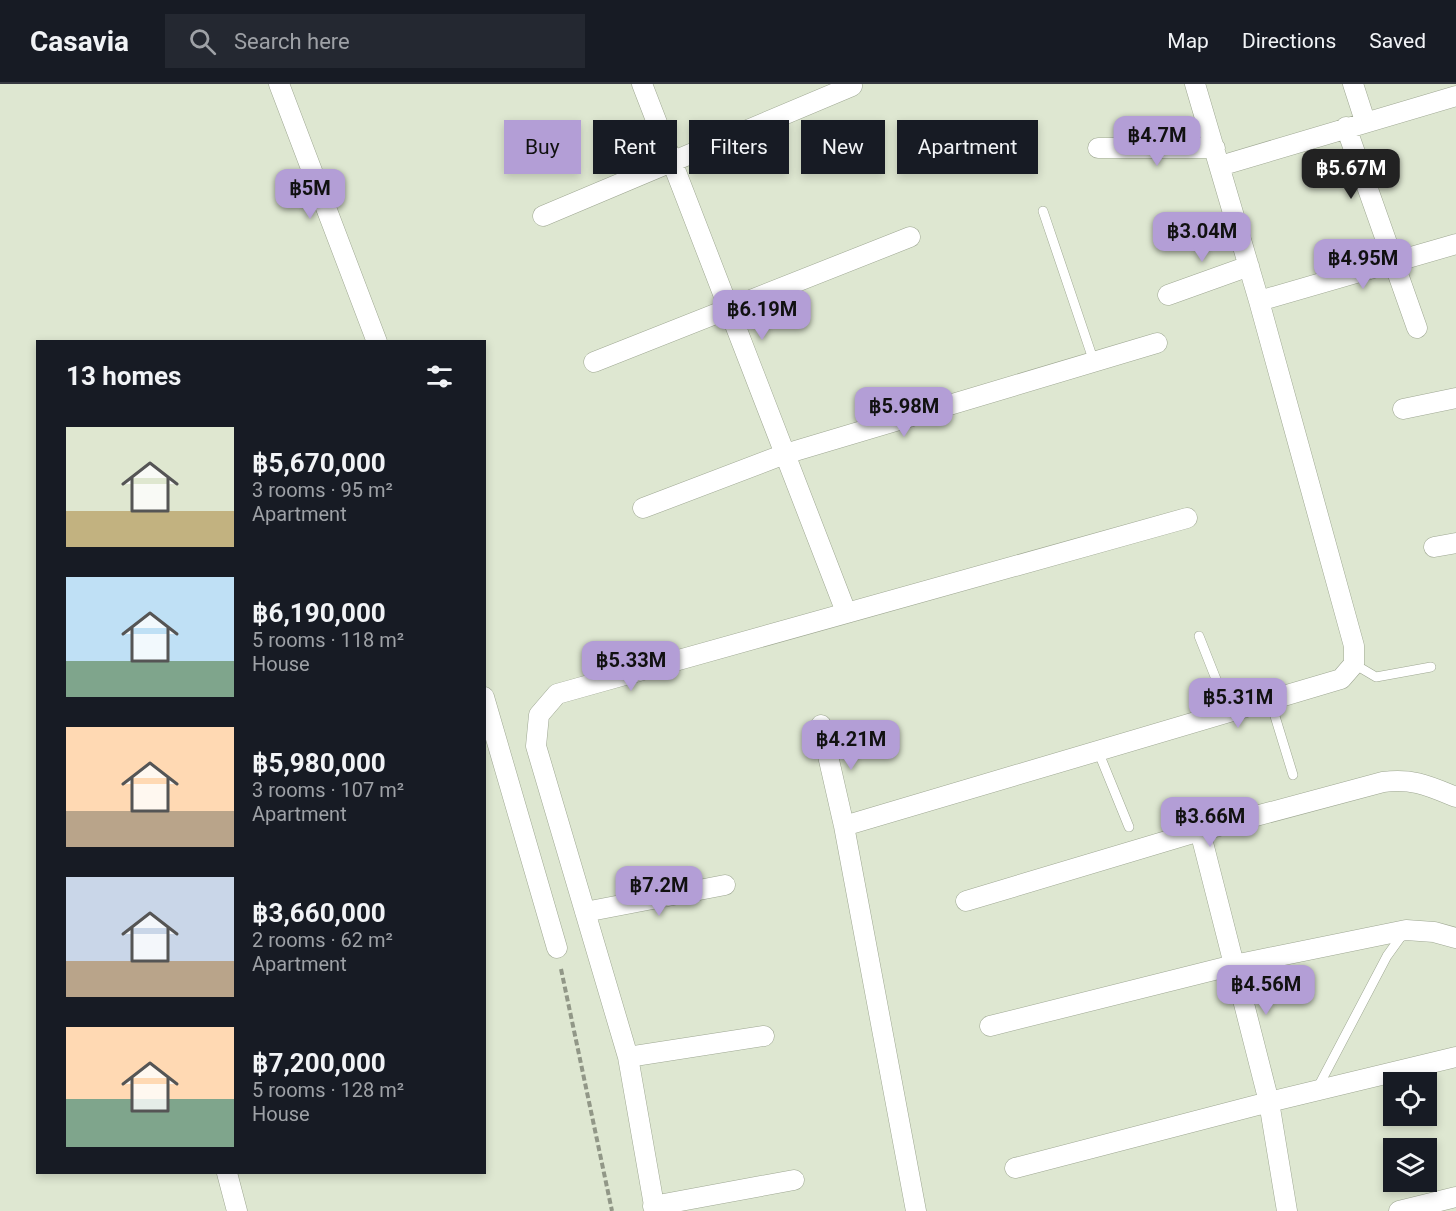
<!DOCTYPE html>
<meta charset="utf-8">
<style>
body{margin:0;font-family:Roboto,sans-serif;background:#242831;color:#f1f3f6;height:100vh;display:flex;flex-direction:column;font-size:22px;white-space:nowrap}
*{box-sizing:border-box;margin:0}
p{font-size:20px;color:#9ea1a6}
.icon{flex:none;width:33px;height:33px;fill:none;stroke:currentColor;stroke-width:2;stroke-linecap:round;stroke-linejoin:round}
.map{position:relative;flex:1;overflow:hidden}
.drawer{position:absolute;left:36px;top:256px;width:450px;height:834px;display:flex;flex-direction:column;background:#171b24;border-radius:0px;box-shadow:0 3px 9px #0003}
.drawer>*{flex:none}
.banner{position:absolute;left:504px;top:36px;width:570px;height:54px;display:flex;gap:12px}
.tools{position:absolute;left:1383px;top:988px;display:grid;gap:12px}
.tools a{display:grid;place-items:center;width:54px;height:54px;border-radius:0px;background:#171b24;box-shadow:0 3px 9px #0003;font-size:30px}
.price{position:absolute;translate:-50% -51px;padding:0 14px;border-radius:12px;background:#b39ed6;color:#111;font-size:20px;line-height:39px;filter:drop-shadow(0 2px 3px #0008)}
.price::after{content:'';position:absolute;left:50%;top:36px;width:18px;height:14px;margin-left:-9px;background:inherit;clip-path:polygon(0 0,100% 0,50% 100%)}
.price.active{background:#222;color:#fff}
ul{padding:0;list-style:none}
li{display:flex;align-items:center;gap:18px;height:150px;padding:0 30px}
li span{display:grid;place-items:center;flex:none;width:168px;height:120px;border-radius:0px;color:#555}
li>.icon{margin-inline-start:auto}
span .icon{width:72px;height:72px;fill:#fffc;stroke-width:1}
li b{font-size:26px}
h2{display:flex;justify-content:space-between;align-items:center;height:72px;padding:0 30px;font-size:26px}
.chip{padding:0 21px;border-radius:0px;background:#171b24;box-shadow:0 3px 9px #0003;font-size:21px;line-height:54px}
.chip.active{background:#b39ed6;color:#111}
header{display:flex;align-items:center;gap:36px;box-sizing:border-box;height:84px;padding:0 30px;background:#171b24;border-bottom:2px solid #363941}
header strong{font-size:28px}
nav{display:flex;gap:33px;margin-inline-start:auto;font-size:21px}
.search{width:420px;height:54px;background:#242831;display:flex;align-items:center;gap:15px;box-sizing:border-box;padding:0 21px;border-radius:0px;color:#9ea1a6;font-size:22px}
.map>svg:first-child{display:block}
</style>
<header>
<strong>Casavia</strong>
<div class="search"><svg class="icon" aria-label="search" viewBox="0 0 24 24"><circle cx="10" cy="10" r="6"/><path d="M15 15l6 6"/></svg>Search here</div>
<nav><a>Map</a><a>Directions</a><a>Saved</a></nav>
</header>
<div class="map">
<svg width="1456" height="1127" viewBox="0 0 1456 1127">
<rect width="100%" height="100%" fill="#dee7d1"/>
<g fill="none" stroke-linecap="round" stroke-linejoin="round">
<defs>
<path id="lane" d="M1043 127 1094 278
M1199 552 1229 628
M1354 580 1376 593 1431 583
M1270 616 1293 691
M1098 667 1129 743
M1317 1005 1387 872 1405 847"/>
<path id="street" d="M279 0 377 258
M642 0 846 528
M1353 0 1365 37
M1346 43 1417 244
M1098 64H1215
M1220 82 1456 12
M543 132 852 2
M1168 211 1249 182
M1259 217 1456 160
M594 278 910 153
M1403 325 1456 314
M643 424 785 370 1157 259
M1434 463 1456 459
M484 613 557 864
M821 641 844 742
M1200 747 1269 1018 1287 1127
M966 817 1200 747 1383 698C1413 694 1429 702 1456 713
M585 828 725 801
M990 942 1234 881 1406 846 1434 848 1456 854
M628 973 764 952
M1015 1084 1269 1018 1456 973
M227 1089 237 1127
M653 1122 794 1096
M655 1127 628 973 536 662 539 631 557 610 1187 434
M916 1127 844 742 1341 595 1354 580V562L1259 217 1195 0
M1399 1127 1456 1113"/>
</defs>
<use href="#lane" stroke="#9ea792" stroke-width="10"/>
<use href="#street" stroke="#9ea792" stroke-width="21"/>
<path stroke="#919787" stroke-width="4" stroke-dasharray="6 3" stroke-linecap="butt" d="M561 885 612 1127"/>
<use href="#lane" stroke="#fff" stroke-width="9"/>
<use href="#street" stroke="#fff" stroke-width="20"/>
</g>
</svg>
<div class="tools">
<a><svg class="icon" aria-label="locate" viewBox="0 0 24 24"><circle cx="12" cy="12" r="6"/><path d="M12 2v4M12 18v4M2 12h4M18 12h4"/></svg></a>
<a><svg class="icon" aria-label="layers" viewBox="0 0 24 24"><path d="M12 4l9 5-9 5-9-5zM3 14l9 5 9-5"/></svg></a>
</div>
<b class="price" style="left:1157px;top:83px">฿4.7M</b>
<b class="price active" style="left:1351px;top:116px">฿5.67M</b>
<b class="price" style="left:310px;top:136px">฿5M</b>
<b class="price" style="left:1202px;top:179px">฿3.04M</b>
<b class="price" style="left:1363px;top:206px">฿4.95M</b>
<b class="price" style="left:762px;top:257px">฿6.19M</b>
<b class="price" style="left:904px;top:354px">฿5.98M</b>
<b class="price" style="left:631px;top:608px">฿5.33M</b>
<b class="price" style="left:1238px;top:645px">฿5.31M</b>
<b class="price" style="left:851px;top:687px">฿4.21M</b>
<b class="price" style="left:1210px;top:764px">฿3.66M</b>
<b class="price" style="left:659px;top:833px">฿7.2M</b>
<b class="price" style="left:1266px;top:932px">฿4.56M</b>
<div class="banner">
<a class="chip active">Buy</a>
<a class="chip">Rent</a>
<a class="chip">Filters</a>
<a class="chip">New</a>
<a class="chip">Apartment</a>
</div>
<section class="drawer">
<h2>13 homes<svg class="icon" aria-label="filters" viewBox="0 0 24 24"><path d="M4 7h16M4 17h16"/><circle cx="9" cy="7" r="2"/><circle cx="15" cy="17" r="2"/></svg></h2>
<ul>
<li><span style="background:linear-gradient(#dfe7d0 70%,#c2b280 0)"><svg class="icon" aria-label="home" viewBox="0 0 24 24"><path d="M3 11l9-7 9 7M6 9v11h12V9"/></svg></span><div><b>฿5,670,000</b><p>3 rooms · 95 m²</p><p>Apartment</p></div></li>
<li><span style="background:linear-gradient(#bfe0f5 70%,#7fa58c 0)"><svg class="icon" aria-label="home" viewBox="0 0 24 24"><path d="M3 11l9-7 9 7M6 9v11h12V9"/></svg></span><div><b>฿6,190,000</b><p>5 rooms · 118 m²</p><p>House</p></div></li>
<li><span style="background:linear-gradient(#ffd9b3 70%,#b9a48a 0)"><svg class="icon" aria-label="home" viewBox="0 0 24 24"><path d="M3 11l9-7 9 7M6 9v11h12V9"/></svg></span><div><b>฿5,980,000</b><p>3 rooms · 107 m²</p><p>Apartment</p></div></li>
<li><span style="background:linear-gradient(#c9d6e8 70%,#b9a48a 0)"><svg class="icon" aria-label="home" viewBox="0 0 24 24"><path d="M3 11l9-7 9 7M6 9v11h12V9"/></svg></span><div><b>฿3,660,000</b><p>2 rooms · 62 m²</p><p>Apartment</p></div></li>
<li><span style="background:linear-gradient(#ffd9b3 60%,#7fa58c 0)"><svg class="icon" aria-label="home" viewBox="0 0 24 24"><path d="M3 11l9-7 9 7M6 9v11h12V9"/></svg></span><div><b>฿7,200,000</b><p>5 rooms · 128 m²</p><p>House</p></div></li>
</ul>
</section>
</div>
